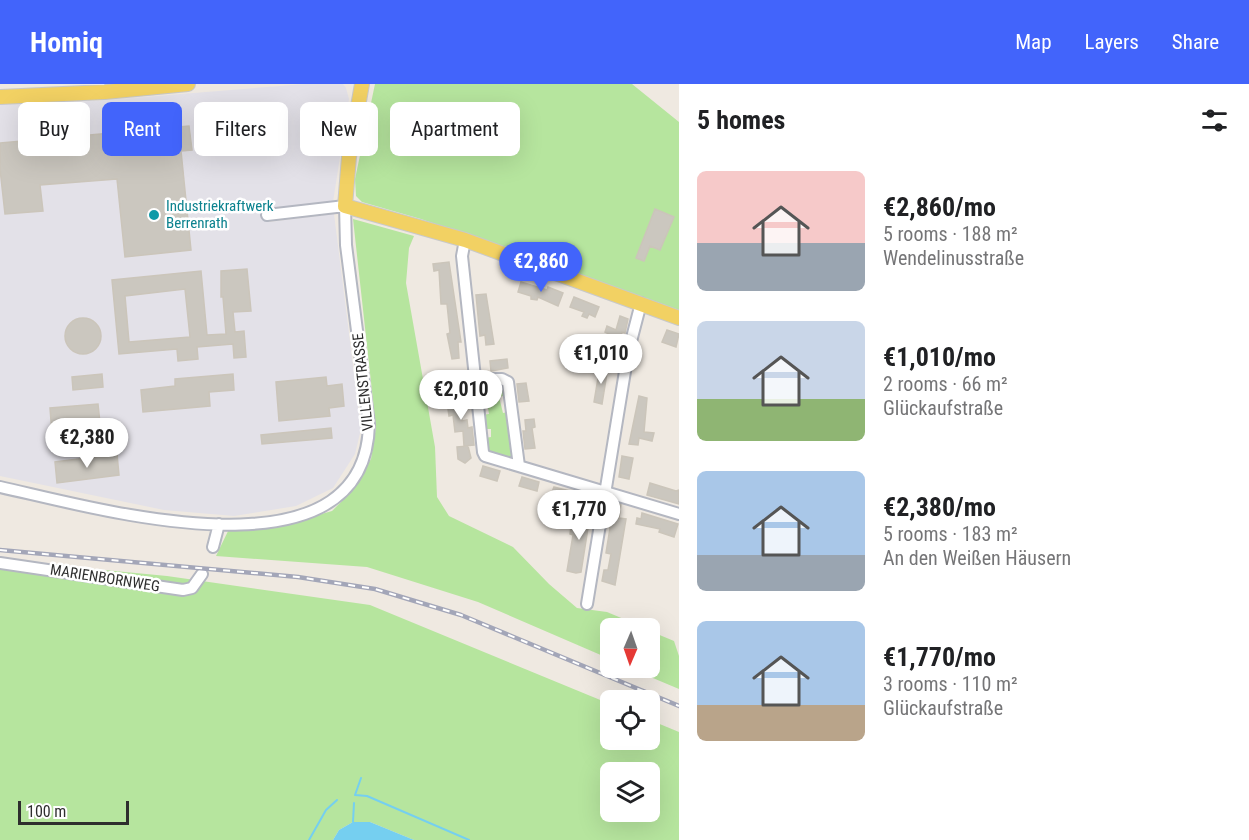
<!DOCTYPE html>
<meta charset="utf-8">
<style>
body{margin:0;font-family:"Roboto Condensed",sans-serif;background:#f6f6f6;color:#202124;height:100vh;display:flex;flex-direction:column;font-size:22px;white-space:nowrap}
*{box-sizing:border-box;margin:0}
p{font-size:20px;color:#757577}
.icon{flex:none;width:33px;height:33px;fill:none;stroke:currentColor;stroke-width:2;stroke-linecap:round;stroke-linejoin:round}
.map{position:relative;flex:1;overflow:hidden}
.details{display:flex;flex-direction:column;background:#fff;width:570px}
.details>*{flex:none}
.banner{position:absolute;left:18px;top:18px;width:570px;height:54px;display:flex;gap:12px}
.needle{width:39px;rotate:182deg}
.controls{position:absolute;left:600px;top:534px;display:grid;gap:12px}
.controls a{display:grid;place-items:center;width:60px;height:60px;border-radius:9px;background:#fff;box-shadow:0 6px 24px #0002;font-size:30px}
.scale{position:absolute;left:18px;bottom:15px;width:111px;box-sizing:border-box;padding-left:6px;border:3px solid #2e2e2e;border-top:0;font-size:16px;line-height:21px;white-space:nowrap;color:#2e2e2e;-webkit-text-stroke:4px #fff;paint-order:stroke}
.price{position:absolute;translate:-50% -51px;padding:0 14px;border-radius:21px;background:#fff;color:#222;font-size:20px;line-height:39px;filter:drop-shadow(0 2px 3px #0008)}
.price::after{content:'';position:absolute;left:50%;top:36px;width:18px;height:14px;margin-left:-9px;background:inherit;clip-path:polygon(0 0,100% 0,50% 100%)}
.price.selected{background:#4264fb;color:#fff}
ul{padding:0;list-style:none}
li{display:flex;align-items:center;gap:18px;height:150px;padding:0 18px}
li span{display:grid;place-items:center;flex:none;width:168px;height:120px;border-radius:9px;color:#555}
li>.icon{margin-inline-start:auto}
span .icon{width:72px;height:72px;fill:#fffc;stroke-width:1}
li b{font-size:26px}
h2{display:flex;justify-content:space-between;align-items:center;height:72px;padding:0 18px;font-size:26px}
.chip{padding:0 21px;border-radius:9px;background:#fff;box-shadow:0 6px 24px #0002;font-size:21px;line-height:54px}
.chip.selected{background:#4264fb;color:#fff}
header{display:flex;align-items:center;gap:36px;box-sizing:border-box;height:84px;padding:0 30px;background:#4264fb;color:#fff}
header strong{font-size:28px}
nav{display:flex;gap:33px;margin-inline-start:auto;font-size:21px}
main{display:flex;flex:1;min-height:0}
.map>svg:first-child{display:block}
</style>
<header>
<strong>Homiq</strong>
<nav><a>Map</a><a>Layers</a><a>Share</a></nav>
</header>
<main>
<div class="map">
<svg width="679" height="756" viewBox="0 0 679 756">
<rect width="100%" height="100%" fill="#efe9e1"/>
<path fill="#e3e1e8" d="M305 0H343L346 4 349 15 333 118 267 127 269 138 334 130 361 345 355 370 333 404 296 422 234 432 164 426 0 392V19L94 17Z"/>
<path fill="#b6e59e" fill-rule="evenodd" d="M375 0H632L679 38V226L421 135 362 118 356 112 355 95Z
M353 135 414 152 409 164 406 199 435 363 437 413 449 432 513 463 549 500 577 524 607 528 645 544H610V575L478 518 367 483 216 472 230 443 273 444 332 427 353 406 371 375 376 343Z
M480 303 505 305 506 311 499 313 503 329 508 328 512 374 487 368 485 354 491 353V345H484L482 331 489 330 488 324H482Z
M0 476 167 492 370 521 610 620V656H650V636L679 648V756H414L370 738H353L339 746 333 756H0ZM610 688H650V728H610Z
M650 547 674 557 679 572V605L629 584H650Z"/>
<path fill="#75cff0" d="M353 738H370L414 756H333L339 746Z"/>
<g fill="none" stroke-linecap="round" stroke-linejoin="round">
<path stroke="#75cff0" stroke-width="2" d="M361 694 355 711 367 712 469 756
M353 738 354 719
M309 756 326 726 337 716"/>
</g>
<path fill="#cbc7bf" stroke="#cbc5ba" stroke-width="1.5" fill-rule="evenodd" d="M189 42 192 66 181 67 191 166 125 173 117 95 40 101 43 127 5 130 0 85V59Z
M655 125 674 133 660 166 650 162 644 177 636 174Z
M449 178 461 258H458L459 274 452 275 447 250 450 249 447 220H441L439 186 434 187 433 180Z
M247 185 251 227 233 228 235 248 244 247 246 273 234 274 233 260 197 263 198 275 178 277 177 265 119 270 112 196 201 187 207 251 226 250 223 213H221V187ZM185 205 190 253 129 258 125 212Z
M521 198 547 206 548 203 563 209 558 222 538 213 537 216 531 215V212L518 208Z
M486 210 494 260 486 261 485 251 480 252 476 211Z
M574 213 599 223 595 233 589 230 587 234 582 232 584 228 570 223Z
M620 232 628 235 625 249 622 248 617 270 609 268 611 256 608 255 609 250 605 248 607 242 616 246Z
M65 252a18 18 0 1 1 36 0a18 18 0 1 1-36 0Z
M667 246 679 250 676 263 662 258Z
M507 275 508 284 491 287 490 277Z
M600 282 608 283 602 320 594 318Z
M102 290 103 303 73 306 72 293Z
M233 290 234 306 209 308 210 322 143 328 141 306 175 302V295Z
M326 293 327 302 342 300 344 322 329 324 330 332 279 337 276 298Z
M526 299 529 317 519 318 517 300Z
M639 312 647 314 644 348 654 349 652 357 639 354 638 361 629 360Z
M466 316 467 325H461L462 337 467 336 468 344 472 343 474 361 464 362 463 347 455 348 453 331 449 332 447 318Z
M98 320 102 358 53 363 50 324Z
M534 335 535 343 532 344 535 364 525 365 523 347H526L525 336Z
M331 344 332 354 262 360 261 351Z
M468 362 471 374 465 379 458 375 457 363Z
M117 370 119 391 57 399 55 378Z
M622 372 633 374 629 395 619 393Z
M483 382 500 387 497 397 480 392Z
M522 393 539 398 537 407 519 402Z
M650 399 676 407 679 406V420L647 411Z
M554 403 570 407 567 417 550 413Z
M614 419 621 420 619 434 626 435 615 501 602 497 604 486H608L611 470 606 469Z
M580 423 591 425 581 488 576 489 567 487 573 451 570 450 571 442 577 443Z
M642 429 678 440 674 453 659 448 660 445 636 440 637 434 641 435Z"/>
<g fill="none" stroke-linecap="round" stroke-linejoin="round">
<defs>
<path id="minor" d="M465 156 462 172 483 368 485 372 679 430
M476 295H502L508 298 519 382
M454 308 477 306
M0 403C93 423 366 504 369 340L346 161 345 122 267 131
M213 463 219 440
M0 479 183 506 192 504 202 490
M587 520 628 269 641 219"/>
<path id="major" d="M362 0 349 73 345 122 465 156 679 234
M0 13 105 8 188 0"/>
</defs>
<use href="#minor" stroke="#b4b7c1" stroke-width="14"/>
<use href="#major" stroke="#c9c9c9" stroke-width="16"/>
<use href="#minor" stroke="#fff" stroke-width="10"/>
<use href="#major" stroke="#f2d163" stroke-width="14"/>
<defs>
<path id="rail" d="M0 466 298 493 375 505 461 531 679 622"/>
</defs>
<use href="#rail" stroke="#a3a6b8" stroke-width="4.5"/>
<use href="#rail" stroke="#fff" stroke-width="2" stroke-dasharray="7" stroke-linecap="butt"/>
</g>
<circle fill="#0f9aa8" stroke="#fff" stroke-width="2" cx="154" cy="131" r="6"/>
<g text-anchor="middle" stroke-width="5" stroke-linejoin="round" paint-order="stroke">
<g font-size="15" fill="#0d838f" stroke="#fff" text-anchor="start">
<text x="166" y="127">Industriekraftwerk<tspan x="166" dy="17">Berrenrath</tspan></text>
</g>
<g font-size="15" fill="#2e2e2e" stroke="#fff">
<text transform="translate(363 298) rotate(-96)" y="5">VILLENSTRASSE</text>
<text transform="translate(105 494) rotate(9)" y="5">MARIENBORNWEG</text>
</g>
</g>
</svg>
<div class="controls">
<a><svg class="needle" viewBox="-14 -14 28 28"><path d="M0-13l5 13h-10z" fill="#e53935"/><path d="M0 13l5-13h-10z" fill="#757577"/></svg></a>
<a><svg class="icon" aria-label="locate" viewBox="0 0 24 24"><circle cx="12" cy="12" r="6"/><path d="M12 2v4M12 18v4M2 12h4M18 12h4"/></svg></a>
<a><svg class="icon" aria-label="layers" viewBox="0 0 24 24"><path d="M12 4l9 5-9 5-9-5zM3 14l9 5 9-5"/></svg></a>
</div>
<div class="scale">100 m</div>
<b class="price selected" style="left:541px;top:209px">€2,860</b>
<b class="price" style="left:601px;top:301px">€1,010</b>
<b class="price" style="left:461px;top:337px">€2,010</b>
<b class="price" style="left:87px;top:385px">€2,380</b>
<b class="price" style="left:579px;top:457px">€1,770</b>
<div class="banner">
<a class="chip">Buy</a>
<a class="chip selected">Rent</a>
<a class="chip">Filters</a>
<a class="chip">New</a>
<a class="chip">Apartment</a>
</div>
</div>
<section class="details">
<h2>5 homes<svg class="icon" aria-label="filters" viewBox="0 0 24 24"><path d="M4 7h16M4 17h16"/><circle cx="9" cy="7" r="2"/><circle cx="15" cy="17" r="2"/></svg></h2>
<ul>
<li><span style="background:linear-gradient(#f6c9c9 60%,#9aa5b1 0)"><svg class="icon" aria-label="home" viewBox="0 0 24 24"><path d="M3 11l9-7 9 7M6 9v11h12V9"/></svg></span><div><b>€2,860/mo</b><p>5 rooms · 188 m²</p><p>Wendelinusstraße</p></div></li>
<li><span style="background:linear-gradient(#c9d6e8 65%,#8fb573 0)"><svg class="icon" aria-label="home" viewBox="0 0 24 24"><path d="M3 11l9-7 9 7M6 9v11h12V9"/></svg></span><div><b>€1,010/mo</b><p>2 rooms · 66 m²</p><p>Glückaufstraße</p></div></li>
<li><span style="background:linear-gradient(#a9c7e8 70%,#9aa5b1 0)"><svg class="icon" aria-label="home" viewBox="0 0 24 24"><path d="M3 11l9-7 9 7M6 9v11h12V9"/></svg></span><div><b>€2,380/mo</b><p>5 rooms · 183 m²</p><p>An den Weißen Häusern</p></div></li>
<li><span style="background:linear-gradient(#a9c7e8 70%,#b9a48a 0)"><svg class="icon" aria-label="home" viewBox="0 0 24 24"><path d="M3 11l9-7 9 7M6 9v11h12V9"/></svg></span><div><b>€1,770/mo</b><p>3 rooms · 110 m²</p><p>Glückaufstraße</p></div></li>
</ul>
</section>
</main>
